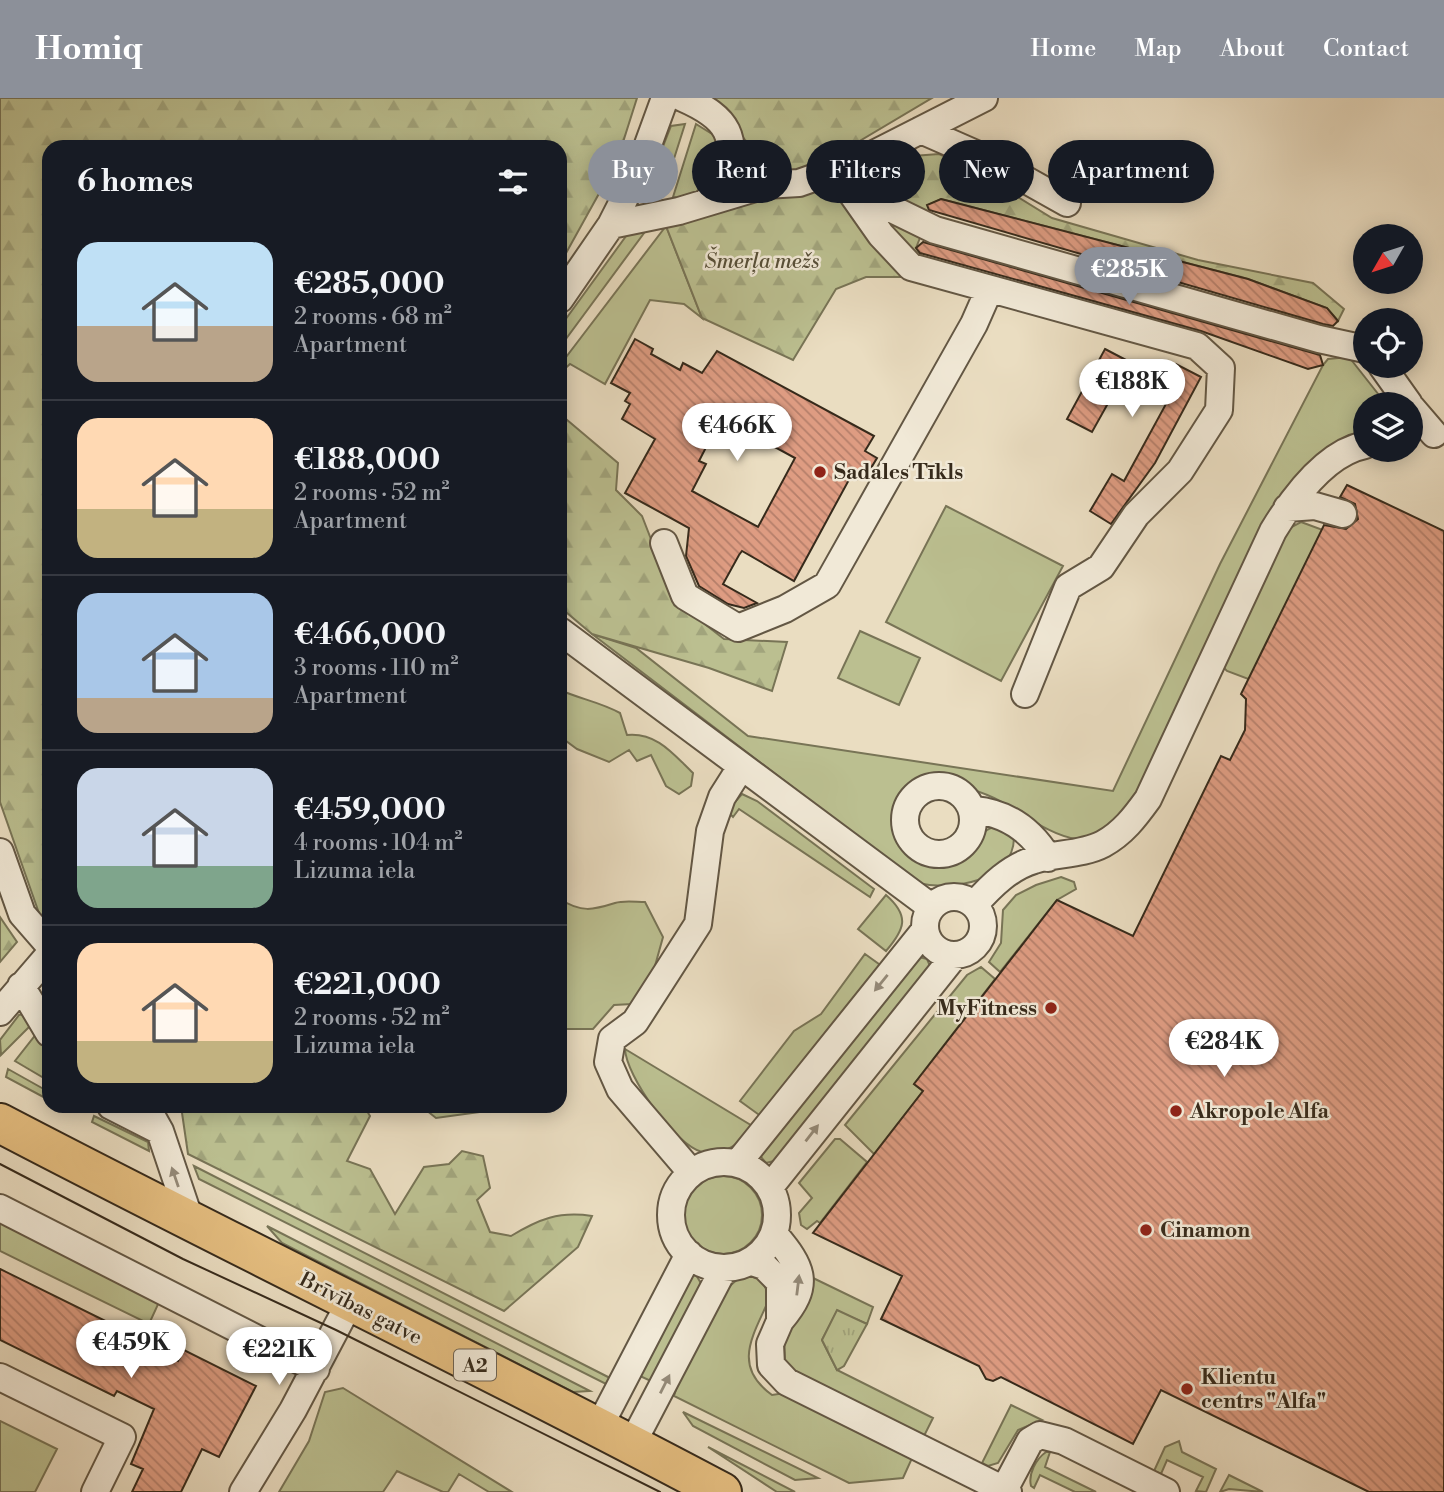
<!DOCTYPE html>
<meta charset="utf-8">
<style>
body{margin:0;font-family:"Libre Bodoni",serif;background:#20242c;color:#f1f3f6;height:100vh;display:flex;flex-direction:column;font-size:26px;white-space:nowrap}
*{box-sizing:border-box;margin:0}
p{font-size:23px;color:#9ea1a6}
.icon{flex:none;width:38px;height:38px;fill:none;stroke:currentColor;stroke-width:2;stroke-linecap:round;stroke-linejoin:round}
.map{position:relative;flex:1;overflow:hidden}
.details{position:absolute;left:42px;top:42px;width:525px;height:973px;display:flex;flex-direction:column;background:#171b24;border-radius:21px;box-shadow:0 4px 18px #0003}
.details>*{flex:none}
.banner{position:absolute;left:588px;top:42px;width:665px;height:63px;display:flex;gap:14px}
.needle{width:46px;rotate:231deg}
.tools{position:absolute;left:1353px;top:126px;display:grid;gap:14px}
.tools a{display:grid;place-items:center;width:70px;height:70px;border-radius:50%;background:#171b24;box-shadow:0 4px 18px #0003;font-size:35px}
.price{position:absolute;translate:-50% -60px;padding:0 16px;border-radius:24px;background:#fff;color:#222;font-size:23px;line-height:46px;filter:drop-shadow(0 2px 4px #0008)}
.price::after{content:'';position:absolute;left:50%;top:42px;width:21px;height:16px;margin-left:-10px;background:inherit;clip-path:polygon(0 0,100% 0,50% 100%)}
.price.on{background:#8c9099;color:#fff}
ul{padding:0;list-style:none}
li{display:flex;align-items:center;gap:21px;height:175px;padding:0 35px}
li+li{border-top:2px solid #363941}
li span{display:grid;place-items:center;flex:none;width:196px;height:140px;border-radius:21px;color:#555}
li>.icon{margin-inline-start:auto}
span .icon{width:84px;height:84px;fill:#fffc;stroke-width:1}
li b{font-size:30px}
h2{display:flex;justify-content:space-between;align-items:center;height:84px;padding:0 35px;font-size:30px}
.chip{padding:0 24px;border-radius:32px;background:#171b24;box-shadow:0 4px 18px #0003;font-size:24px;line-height:63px}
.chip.on{background:#8c9099;color:#fff}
header{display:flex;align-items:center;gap:42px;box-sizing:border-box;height:98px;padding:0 35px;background:#8c9099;color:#fff}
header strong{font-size:33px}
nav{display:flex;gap:38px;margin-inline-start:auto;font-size:24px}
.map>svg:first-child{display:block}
</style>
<header>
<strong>Homiq</strong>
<nav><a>Home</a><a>Map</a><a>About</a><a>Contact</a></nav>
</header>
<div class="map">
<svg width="1444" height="1394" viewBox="0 0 1444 1394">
<defs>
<pattern id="forest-firs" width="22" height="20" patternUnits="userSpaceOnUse" patternTransform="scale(1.75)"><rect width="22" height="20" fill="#bbbf90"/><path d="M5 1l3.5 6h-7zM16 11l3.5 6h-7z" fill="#a1a47c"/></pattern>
<pattern id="park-tufts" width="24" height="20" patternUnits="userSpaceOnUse" patternTransform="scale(1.75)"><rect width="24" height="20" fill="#bbbf90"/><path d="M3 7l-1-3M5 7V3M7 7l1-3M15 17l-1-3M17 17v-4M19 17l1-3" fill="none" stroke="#a1a47c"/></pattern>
<pattern id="building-back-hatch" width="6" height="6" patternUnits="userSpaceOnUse" patternTransform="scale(1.75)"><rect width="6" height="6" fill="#de9c82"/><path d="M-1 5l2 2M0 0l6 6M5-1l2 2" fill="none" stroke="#b57f6a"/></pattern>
</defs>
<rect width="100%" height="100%" fill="#eaddc1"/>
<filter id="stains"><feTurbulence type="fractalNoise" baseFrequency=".00286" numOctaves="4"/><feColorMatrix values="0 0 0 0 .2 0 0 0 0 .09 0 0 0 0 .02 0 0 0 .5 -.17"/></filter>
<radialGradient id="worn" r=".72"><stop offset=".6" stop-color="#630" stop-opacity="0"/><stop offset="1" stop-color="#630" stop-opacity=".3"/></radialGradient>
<path fill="#bbbf90" stroke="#787456" stroke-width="2" d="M685 26 665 89 657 92 649 84 671 28Z
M696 26 712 36 724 51 721 83 685 103 673 99Z
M650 127 560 249V229L629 134Z
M666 128 702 220 684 206 650 202 605 286 570 266 560 275V267Z
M1349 259 1386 306H1365V334L1317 359 1128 713C1114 724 1096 743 1077 741 1049 738 1019 712 994 700 971 689 946 684 921 682 875 714 904 775 948 764 972 757 976 730 999 728L1014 740C1013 784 951 793 918 785L592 536 636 550 748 638 1113 693 1220 466 1323 267 1328 261Z
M946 408 1063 468 1001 583 886 524Z
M1301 424 1331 435 1259 585 1227 573 1219 565 1284 433Z
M860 533 920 560 899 607 838 580Z
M560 592C580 601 600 604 620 615L627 637C657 634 674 657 693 675L691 688 679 696 666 688 651 657 637 663 629 652 609 664 577 651 566 643 560 646Z
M742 696 757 703 874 791 870 799 739 711 733 719 727 713Z
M1061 779 1074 784 1076 791 1057 802 1000 874 989 864 1001 845 1003 812 1016 797 1036 787Z
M886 797C910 818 905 831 886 853L858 831Z
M560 801C581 815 593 812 615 805 624 802 636 804 645 804L663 839 653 875 632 906 614 907 593 931H566L560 927Z
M865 856 883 869 762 1019 740 1003 794 933 821 916Z
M919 859 927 861 930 868 778 1062 766 1065 761 1059 764 1049Z
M981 869 995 881 914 986 923 993 874 1056 845 1027 967 877Z
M24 916 30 928 1 957 0 942 19 917Z
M37 935 49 954V983L15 963Z
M625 951 754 1029C742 1044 723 1059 702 1054 675 1047 626 978 625 951Z
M8 971 49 994V1002L6 979Z
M421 1008H481L479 1014 436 1020Z
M94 1018 148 1044 149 1053 92 1024Z
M835 1041H840L867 1064 820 1125 817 1123 807 1131 801 1127 799 1115 812 1100 799 1085Z
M194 1068 610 1280 606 1286 199 1081Z
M684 1117a39 39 0 1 1 78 0a39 39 0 1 1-78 0Z
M0 1120 160 1202 149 1226 0 1153Z
M267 1128 590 1293 573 1294 282 1145Z
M747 1176 762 1183 770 1199C755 1235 730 1267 772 1297L785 1295 913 1358 903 1380 849 1385 674 1298C683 1265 715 1188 747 1176Z
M696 1177 702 1187 655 1285 640 1278 691 1178Z
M811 1179 873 1209 867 1226 837 1213 822 1242 837 1272 933 1320 923 1340 795 1277 785 1265 784 1238Z
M343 1290 512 1394H489L459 1376 448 1394H443L397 1373 383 1394H279L309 1343 325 1294Z
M1011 1307 1042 1322 1018 1332 998 1365 988 1368 982 1365Z
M683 1314 818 1380 795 1382 693 1328Z
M0 1323 57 1351 35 1394H0Z
M1179 1343 1182 1354 1216 1371 1206 1394 1196 1393 1203 1379 1167 1362 1161 1376 1154 1373 1165 1349Z
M708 1349 795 1394H777Z
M1046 1354H1050L1045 1369 1096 1394H1075L1040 1377 1034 1390 1031 1388C1028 1376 1036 1361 1046 1354Z
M1229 1377 1263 1394 1229 1391 1220 1394Z"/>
<path fill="url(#forest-firs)" stroke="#787456" stroke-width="2" d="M0 0H637L617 63 560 166V49H49V812L40 818 0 704Z
M710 0H932L821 66 905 179H866L836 191 793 262 702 220 666 128 740 85 746 43Z
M939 56 969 69 1052 120 1198 162 1313 185 1344 211 1338 223 1327 210 1248 181 941 101 928 107 934 127H925L916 150 925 162 916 163 863 90 881 73 886 60Z
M560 316 618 365 616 392 642 418 675 503 724 541 787 544 772 593 709 570 592 536 560 509Z
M0 819 17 844 0 864Z
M181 1008H364L370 1018 347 1063 370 1071 395 1116 424 1069 449 1066 462 1053 483 1058 490 1090 477 1102 490 1134 511 1138C539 1121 559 1113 592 1118L578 1149 504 1213 188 1056Z"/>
<path fill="url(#park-tufts)" stroke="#787456" stroke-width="2" d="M837 1212 867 1226 844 1268 837 1272 822 1242Z"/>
<path fill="url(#building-back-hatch)" stroke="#362a1b" stroke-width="2" fill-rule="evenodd" d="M941 101 1248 181 1327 210 1338 223 1333 228 1323 226 929 112 927 107Z
M923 144 1320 257 1323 267 1308 271 1201 233 920 155 916 150Z
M635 241 653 251 651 256 680 272 683 265 702 275 717 253 874 338 865 353 877 360 865 380 859 376 857 381 851 378 794 483 742 453 739 457 723 486 757 505 744 510 728 506 699 488 686 458 689 430 625 395 655 341 622 321 630 306 625 303 630 295 611 285ZM721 320 795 360 758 429 692 393 706 366 699 363Z
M1105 251 1166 283 1176 266 1201 279 1155 365 1111 426 1090 413 1112 376 1124 383 1166 306 1121 282 1092 334 1067 321Z
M1347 387 1444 433V1394H1369L1161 1292 1133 1346 1001 1279 993 1283 986 1281 979 1268 881 1221 902 1178 813 1135 923 993 914 986 1057 802 1133 838 1221 658 1230 662 1245 632 1246 601 1241 596 1324 427 1346 431 1358 421 1355 406 1340 399Z
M0 1171 142 1241 140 1245 178 1263 184 1252 256 1288 219 1359 202 1351 181 1394H132L143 1371 131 1366 154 1311 117 1293 114 1298 0 1242Z"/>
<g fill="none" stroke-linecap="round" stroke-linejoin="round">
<defs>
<path id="minor" d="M683 0C731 21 736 38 728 87L707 103
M921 32 994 64 1067 105
M836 73 881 137 911 169 1197 248 1221 270 1219 312 1180 373 1136 417 1101 469 1068 489 1025 596
M851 91 935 132 1319 241 1365 251
M611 127 679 113 765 87 799 85 856 65 984 0
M560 201 611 127 638 74 665 0
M1382 268 1409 306
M1410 308 1434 336
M1287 410 1315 408 1343 416
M664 445 685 498 738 530 785 511 827 487 974 226 989 192
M560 533 931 809
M905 722a34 34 0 1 1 68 0a34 34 0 1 1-68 0Z
M974 712C1007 715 1031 732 1048 760
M0 754 22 816 49 847
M925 828a29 29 0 1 1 58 0a29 29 0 1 1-58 0Z
M975 806C991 788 1010 769 1034 762 1056 755 1082 757 1103 746 1123 735 1135 719 1148 701L1273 433C1293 400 1325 355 1365 347
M21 888 49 935
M0 914 49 857
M111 1008 160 1033
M146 1008 160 1033 191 1125
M671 1117a53 53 0 1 1 106 0a53 53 0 1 1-106 0Z
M738 1065 925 832
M691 1074 620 991 608 964 612 941 635 924 698 826 710 733 722 699 741 669
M770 1089 955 857
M0 1110 316 1271
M752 1164 764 1168 780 1184V1223C811 1187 803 1170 775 1137
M780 1223 770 1246 771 1267 787 1284 1008 1394
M0 1279 122 1339 95 1394
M599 1329 689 1156
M632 1346 724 1170
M1004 1392 1030 1343 1040 1337 1064 1343 1166 1394
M243 1394 293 1312 350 1204"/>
<path id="highway" d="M0 1025C239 1150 483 1267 722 1394"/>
</defs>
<use href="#minor" stroke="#635744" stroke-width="30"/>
<use href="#highway" stroke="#362a1b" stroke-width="42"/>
<use href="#minor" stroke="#f1e9d7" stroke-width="26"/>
<use href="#highway" stroke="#e5be80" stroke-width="38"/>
<path stroke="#362a1b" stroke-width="2" d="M0 1066 183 1161 336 1232 660 1394"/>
</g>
<defs><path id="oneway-solid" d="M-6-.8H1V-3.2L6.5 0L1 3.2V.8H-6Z" transform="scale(1.75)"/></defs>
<g fill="#948a79">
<use href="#oneway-solid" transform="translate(881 885) rotate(129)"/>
<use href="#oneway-solid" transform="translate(812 1035) rotate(-52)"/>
<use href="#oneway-solid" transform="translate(175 1079) rotate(-109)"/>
<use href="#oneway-solid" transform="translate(798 1187) rotate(-83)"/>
<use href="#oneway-solid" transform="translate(665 1286) rotate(-63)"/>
</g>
<g fill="#8f2418" stroke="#f1e9d7" stroke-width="2.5">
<circle cx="820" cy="374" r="7"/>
<circle cx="1051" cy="910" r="7"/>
<circle cx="1176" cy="1013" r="7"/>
<circle cx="1146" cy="1132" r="7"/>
<circle cx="1187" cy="1291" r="7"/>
</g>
<g text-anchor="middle" stroke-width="5" stroke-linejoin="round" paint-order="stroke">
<rect fill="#f1e9d7" stroke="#6e6353" stroke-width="2" x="454" y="1251.5" width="42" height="31" rx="5"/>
<g font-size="19" font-weight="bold" fill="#362a1b">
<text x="475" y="1274">A2</text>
</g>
<g font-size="21" font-style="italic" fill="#574f38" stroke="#f1e9d7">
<text x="762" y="170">Šmerļa mežs</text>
</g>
<g font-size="21" font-weight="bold" fill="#362a1b" stroke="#f1e9d7" text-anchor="start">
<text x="834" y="381">Sadales Tīkls</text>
<text x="1037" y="917" text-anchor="end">MyFitness</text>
<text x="1190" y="1020">Akropole Alfa</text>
<text x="1160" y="1139">Cinamon</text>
<text x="1201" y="1286">Klientu<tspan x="1201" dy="24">centrs "Alfa"</tspan></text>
</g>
<g font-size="21" fill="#362a1b" stroke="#f1e9d7">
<text transform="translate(361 1210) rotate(27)" y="7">Brīvības gatve</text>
</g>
</g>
<rect width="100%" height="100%" filter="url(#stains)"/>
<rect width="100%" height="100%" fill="url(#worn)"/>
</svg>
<div class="tools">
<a><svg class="needle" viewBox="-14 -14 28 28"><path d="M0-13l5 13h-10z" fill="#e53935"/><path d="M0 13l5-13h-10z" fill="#9ea1a6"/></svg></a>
<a><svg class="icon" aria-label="locate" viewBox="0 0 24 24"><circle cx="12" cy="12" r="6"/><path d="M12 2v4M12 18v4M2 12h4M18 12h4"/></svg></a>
<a><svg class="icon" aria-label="layers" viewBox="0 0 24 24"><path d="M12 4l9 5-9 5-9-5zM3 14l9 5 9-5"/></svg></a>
</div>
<b class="price on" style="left:1129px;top:209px">€285K</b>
<b class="price" style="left:1132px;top:321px">€188K</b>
<b class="price" style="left:737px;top:365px">€466K</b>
<b class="price" style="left:1224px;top:981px">€284K</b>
<b class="price" style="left:131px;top:1282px">€459K</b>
<b class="price" style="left:279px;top:1289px">€221K</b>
<div class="banner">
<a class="chip on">Buy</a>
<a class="chip">Rent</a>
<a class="chip">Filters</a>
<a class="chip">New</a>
<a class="chip">Apartment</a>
</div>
<section class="details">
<h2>6 homes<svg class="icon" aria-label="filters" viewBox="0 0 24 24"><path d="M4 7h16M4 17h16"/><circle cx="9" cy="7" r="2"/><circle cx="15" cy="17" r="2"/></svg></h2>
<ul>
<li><span style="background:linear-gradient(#bfe0f5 60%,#b9a48a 0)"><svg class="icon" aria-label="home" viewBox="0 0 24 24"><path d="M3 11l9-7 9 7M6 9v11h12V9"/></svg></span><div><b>€285,000</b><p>2 rooms · 68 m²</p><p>Apartment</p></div></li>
<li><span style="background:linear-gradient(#ffd9b3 65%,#c2b280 0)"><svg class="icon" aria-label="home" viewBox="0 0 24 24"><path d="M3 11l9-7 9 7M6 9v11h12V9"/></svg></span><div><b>€188,000</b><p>2 rooms · 52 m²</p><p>Apartment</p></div></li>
<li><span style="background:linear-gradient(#a9c7e8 75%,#b9a48a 0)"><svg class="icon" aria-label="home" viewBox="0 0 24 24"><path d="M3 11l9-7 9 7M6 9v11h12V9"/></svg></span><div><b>€466,000</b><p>3 rooms · 110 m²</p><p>Apartment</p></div></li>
<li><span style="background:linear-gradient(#c9d6e8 70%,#7fa58c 0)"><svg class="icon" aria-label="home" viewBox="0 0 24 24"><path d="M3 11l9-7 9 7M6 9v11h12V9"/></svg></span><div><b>€459,000</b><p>4 rooms · 104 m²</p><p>Lizuma iela</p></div></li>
<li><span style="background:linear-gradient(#ffd9b3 70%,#c2b280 0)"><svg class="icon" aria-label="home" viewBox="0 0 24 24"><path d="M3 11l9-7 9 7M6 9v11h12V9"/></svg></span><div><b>€221,000</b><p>2 rooms · 52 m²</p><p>Lizuma iela</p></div></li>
</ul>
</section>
</div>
